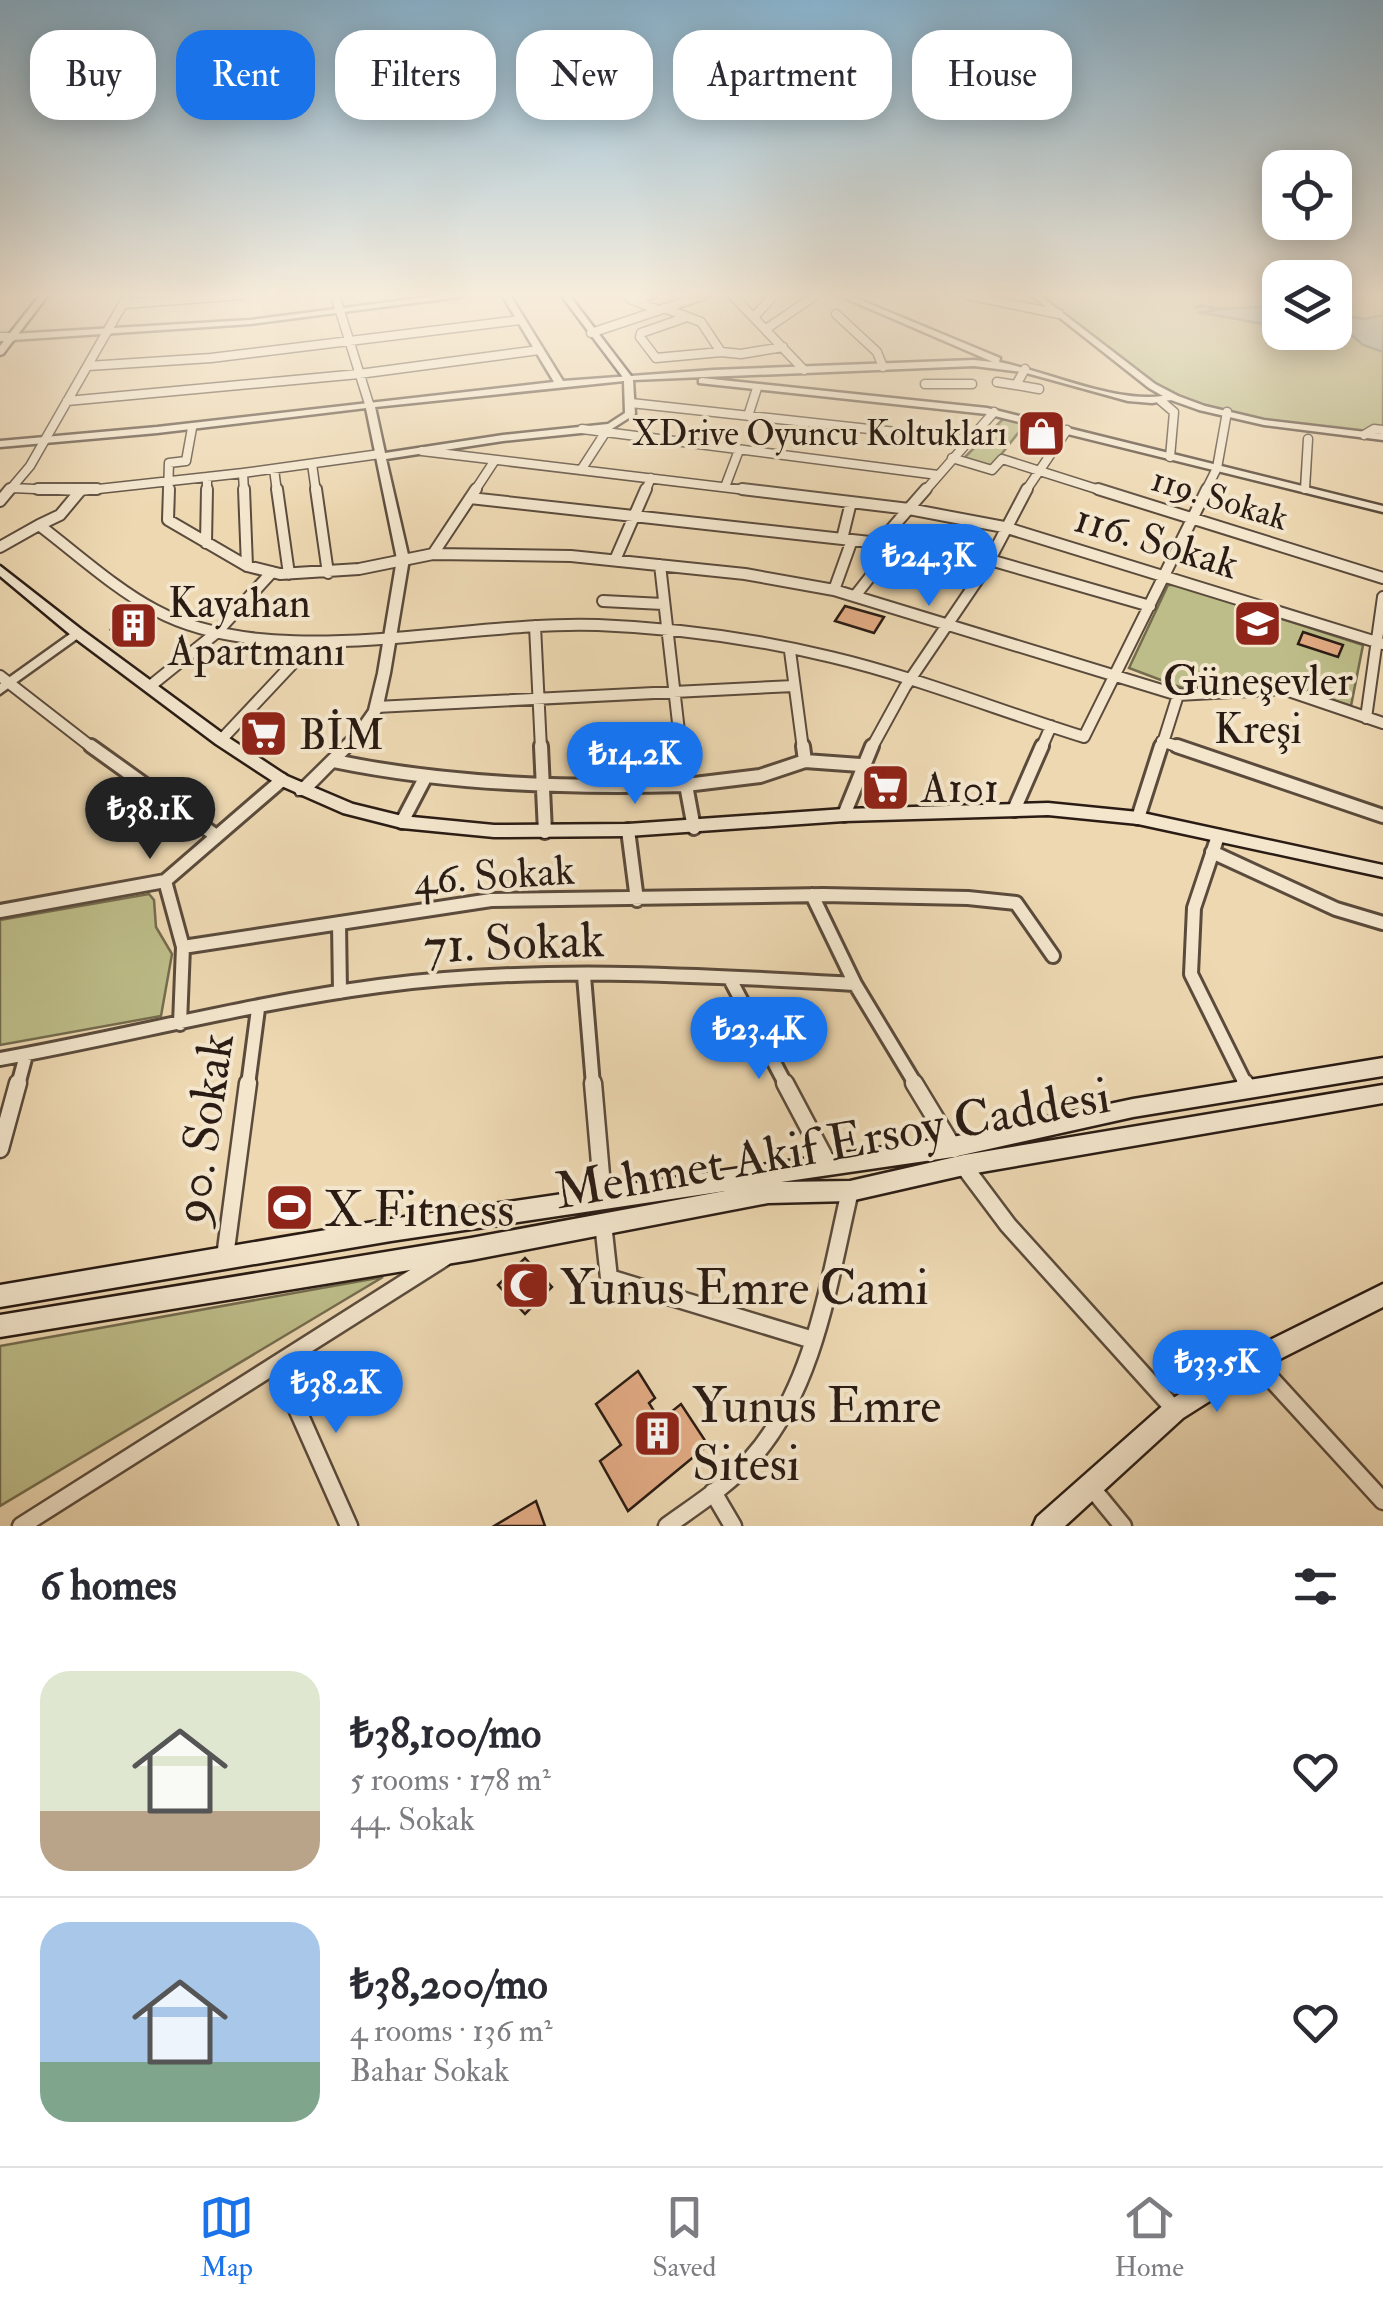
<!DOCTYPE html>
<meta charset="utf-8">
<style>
body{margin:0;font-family:"IM FELL Double Pica",serif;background:#f2f2f3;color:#2b2b33;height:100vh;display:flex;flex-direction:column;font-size:38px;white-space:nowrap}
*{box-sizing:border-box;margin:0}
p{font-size:32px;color:#7c7c81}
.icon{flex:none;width:55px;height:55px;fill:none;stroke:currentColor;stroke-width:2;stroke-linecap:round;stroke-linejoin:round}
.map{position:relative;height:1526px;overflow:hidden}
.sheet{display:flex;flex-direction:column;background:#fff;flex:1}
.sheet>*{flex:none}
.hud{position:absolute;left:30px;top:30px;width:1325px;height:90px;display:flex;gap:20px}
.tools{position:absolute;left:1262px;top:150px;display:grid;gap:20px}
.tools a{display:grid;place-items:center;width:90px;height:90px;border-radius:20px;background:#fff;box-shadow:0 5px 25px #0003;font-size:50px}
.price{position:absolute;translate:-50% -85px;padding:0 22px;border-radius:35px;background:#1a73e8;color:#fff;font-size:32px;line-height:65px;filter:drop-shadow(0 2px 5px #0008)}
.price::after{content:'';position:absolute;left:50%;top:60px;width:30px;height:22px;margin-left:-15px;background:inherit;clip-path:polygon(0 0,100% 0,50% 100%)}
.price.current{background:#222;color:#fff}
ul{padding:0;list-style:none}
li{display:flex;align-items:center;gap:30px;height:250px;padding:0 40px}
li+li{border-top:2px solid #e1e1e2}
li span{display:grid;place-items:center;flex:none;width:280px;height:200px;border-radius:30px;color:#555}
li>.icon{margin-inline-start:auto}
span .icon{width:120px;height:120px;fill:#fffc;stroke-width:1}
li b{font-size:42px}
h2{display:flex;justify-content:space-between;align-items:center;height:120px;padding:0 40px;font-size:42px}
.tag{padding:0 35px;border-radius:30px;background:#fff;box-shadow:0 5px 25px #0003;font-size:35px;line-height:90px}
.tag.current{background:#1a73e8;color:#fff}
.tabs{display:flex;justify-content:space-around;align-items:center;height:140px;border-top:2px solid #e1e1e2;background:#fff;font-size:28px;color:#7c7c81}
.tabs a{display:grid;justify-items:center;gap:5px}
.tabs .current{color:#1a73e8}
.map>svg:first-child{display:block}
</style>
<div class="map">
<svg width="1383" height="1526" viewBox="0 0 1383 1526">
<rect width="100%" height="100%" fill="#edd8b2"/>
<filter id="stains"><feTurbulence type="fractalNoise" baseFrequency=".002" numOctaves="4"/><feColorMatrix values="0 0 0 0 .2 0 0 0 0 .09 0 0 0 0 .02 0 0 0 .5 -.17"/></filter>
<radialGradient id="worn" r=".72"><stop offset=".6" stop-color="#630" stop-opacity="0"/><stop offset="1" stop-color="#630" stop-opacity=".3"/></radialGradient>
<path fill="#bdbd89" stroke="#746c4e" stroke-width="2.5" d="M1035 295H1280V332H1335V295H1383V437L1270 422 1173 397Z
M1003 419 1026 423 992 466 964 458Z
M1168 585H1178L1363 645 1351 706 1275 682 1182 688 1129 668Z
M149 894 154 900 156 927 172 954 161 1016 0 1045V920Z
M383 1277 0 1506V1346Z"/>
<path fill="#9ab8b3" stroke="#6d7a73" stroke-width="2.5" d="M1201 305 1218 309 1280 306V327L1198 312 1214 311 1207 306 1194 308Z
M1335 314 1365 319 1383 315V352L1363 345 1346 330H1335Z"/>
<path fill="#e2ab84" stroke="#2a1c14" stroke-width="2.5" d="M845 606 884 617 874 633 835 621Z
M142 614 154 622 123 639 111 630Z
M1303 632 1343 645 1338 657 1298 644Z
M525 1258 552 1287 525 1314 498 1285Z
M638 1371 655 1398 649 1403 660 1421 681 1404 708 1445 628 1511 600 1461 621 1445 596 1404Z
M536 1501 545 1526H494Z"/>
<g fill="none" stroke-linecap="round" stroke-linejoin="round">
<defs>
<path id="minor-far3" d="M335 295 370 407
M652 295 630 299 658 310
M732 295 804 370
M967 295 1059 314
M124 304 242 295
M664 308 701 322 721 352 741 354 783 347
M836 314 877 352 883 367
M755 316 774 295
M687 317 641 333 640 337 656 358 721 352
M766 329 816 295
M591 333 705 295
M0 337H12
M88 366 211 358 520 320
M1025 369 1016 385 1039 389
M997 382 1016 385
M925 384H972
M67 401 359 374 539 350
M1161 401 1174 412 1170 457
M631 403 969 440
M748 416 757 388
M582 429 938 475
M1364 435 1374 429 1383 430
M422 451 763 492
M952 458 992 470 1002 459 1106 492
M312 464 316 492
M274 469 277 492
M581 470 605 433
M243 473 380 454
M725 487 739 450
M12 488 80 491 207 477
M1305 489 1308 439
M8 492 30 466 128 295
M168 492 169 463 186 461 192 428
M207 492V477L243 473 244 492
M474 492 495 460
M645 492 651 478
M924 492 994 412
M1025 492 1067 430
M1205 492 1217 468 1227 412"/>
<path id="minor-far2" d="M38 489H97
M169 489 168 520 247 566 280 574 359 569 433 554 571 556 745 574 834 590 1178 695 1283 689 1383 723
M244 489 247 566
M277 489 289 574
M316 489 328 573
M742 489 909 509 1004 527 1383 644
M1098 489 1383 578
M80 491 60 515 39 525C76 553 114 588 155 610 273 674 465 620 598 625 674 628 757 639 831 657 916 677 1000 711 1084 737L1207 489
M470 498 879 543 926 489
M0 501 10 489
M842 539 851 502
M206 543 207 489
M0 547 39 525
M433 554 476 489
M615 560 646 489
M990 560 1150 606
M660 565 681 749
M834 590 852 540
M855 596 884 559 879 543
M603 601 663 604
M535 626 541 749
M790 651 803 749
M0 676 94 749
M149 687 216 633 272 572
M376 707 794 686
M1366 718 1383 597
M221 740 298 658 306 642
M1162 741 1184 749
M871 749 905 687 985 569 1027 489
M1041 749 1051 726
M1161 749 1178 695"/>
<path id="minor-far1" d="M91 746 215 835
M541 746 545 832
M1177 746 1383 816
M334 761C451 785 567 788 686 785L681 746
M805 761 860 765
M1014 810 1042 746
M844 815 872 746
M1138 818 1161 746
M402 822 425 778
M694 828 686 785 760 776 805 761 803 746
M628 830 637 900
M1218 836 1194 908 1191 974 1246 1085
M1212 852 1336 909 1383 923
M165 881 183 947 180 1024
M812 895 855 984 916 1085
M0 911 165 881 282 780
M339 923 340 992
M183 947 491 900 823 895 968 898 1016 903 1053 956
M584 976 593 1085
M730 979 786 1085
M0 1059C127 1036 251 1003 379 986 536 965 697 975 855 984
M18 1085 26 1055
M248 1085 258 1009"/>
<path id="minor" d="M593 1083 603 1198
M785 1083 828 1164
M914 1083 954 1149
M1245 1083 1248 1089
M0 1149 18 1083
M963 1165 1008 1225 1175 1410
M603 1223 609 1278 813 1340
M225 1257 248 1083
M1254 1360 1383 1501
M278 1366 349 1526
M1091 1487 1123 1526
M713 1492 733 1526
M21 1526 444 1258
M667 1526C696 1505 728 1485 752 1458 815 1387 829 1280 850 1191"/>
<path id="tertiary" d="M444 295H463L459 297 250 324 12 340 8 337 12 334 250 320Z
M502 295H510L563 381 713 370 974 360 993 362 838 295H848L1000 358 999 362C1049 372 1114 403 1163 396L1149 388 1031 295H1039L1155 384 1178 396 1205 406 1264 420 1383 434V440L1264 425 1199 410 1171 400 1152 403 1128 401 1023 372 974 366 633 380 635 414 610 430 503 441 386 459 409 559 390 673 382 710 365 736 307 795H297L295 791 297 787 355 730 369 710 378 673 397 559 366 408 157 433 0 447V441L157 427 554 382ZM624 381 625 413 608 424 503 435 385 453 375 407Z
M702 378 987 408 1383 506V512L987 414 699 383V379Z
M77 629 83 633 81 636 0 694V684Z"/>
<path id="secondary" d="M40 295H48L3 354 0 355V346Z
M561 295H569L631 376V380H625Z
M0 566 82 630 226 736 287 776 353 804 402 816 494 825 628 824 844 809 1048 803 1138 812 1383 865V877L1138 824 1048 815 844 821 628 836 494 837 402 828 343 813 277 784 216 744 72 636 0 576Z
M1383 1058V1076L1133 1117 953 1157 781 1182 850 1181 964 1155 1383 1085V1103L964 1175 850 1201 768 1203 471 1260 0 1337V1315L471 1238 725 1191 391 1241 0 1307V1285L391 1219 953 1137 1133 1099Z
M1383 1284V1307L1262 1368 1183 1418 1065 1526H1033L1037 1517 1167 1402 1246 1352Z"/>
</defs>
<use href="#minor-far3" stroke="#5b4b3c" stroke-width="11"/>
<use href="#minor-far2" stroke="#5b4b3c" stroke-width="14"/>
<use href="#minor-far1" stroke="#5b4b3c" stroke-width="18"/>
<use href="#minor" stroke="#5b4b3c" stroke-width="21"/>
<use href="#tertiary" stroke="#5b4b3c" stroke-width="5"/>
<use href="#secondary" stroke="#2a1c14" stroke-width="5"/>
<use href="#minor-far3" stroke="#f3e6cd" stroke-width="8"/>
<use href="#minor-far2" stroke="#f3e6cd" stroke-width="10"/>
<use href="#minor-far1" stroke="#f3e6cd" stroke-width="12"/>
<use href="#minor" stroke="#f3e6cd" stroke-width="16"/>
<use href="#tertiary" fill="#f3e6cd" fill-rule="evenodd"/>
<use href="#secondary" fill="#f3e6cd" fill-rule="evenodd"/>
</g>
<linearGradient id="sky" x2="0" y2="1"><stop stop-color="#89b6d3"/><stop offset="0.58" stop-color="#f7eddc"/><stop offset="1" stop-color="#f7eddc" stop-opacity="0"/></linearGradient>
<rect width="1383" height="508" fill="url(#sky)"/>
<defs>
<symbol id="shop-square" viewBox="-11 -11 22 22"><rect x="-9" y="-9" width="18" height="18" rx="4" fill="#8f2418" stroke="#f3e6cd"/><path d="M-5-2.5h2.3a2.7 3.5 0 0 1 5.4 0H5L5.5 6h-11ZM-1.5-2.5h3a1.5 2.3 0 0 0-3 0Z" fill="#fff"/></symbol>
<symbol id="school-square" viewBox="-11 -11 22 22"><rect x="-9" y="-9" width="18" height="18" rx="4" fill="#8f2418" stroke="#f3e6cd"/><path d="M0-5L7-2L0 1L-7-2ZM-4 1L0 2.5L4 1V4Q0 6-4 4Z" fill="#fff"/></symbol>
<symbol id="building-square" viewBox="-11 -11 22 22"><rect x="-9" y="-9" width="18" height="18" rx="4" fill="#8f2418" stroke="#f3e6cd"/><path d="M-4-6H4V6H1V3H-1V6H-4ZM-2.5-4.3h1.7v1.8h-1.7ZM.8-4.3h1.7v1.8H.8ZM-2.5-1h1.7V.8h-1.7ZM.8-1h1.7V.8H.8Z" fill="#fff"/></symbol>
<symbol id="supermarket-square" viewBox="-11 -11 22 22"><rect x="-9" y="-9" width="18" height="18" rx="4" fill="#8f2418" stroke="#f3e6cd"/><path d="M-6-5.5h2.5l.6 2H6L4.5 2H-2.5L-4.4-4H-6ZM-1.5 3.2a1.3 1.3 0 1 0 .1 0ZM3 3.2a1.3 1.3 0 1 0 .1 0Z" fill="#fff"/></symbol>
<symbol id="stadium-square" viewBox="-11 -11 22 22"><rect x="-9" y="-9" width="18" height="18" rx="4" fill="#8f2418" stroke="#f3e6cd"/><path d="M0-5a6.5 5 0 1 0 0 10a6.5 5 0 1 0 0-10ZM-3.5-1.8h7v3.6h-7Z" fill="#fff"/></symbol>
<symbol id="mosque-square" viewBox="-11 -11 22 22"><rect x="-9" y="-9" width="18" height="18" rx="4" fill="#8f2418" stroke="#f3e6cd"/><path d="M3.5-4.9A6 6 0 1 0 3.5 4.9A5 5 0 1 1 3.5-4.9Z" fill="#fff"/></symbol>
</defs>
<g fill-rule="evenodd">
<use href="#shop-square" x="1014" y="406" width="55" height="55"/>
<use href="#school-square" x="1230" y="596" width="55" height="55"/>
<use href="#building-square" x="106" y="598" width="55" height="55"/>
<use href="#supermarket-square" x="236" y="706" width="55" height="55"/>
<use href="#supermarket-square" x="858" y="760" width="55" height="55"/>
<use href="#stadium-square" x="262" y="1180" width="55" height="55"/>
<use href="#mosque-square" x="498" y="1258" width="55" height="55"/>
<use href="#building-square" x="630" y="1406" width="55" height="55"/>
</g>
<g text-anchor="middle" stroke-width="8" stroke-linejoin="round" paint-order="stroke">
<g font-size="35" fill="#2a1c14" stroke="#f3e6cd" text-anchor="end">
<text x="1007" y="445">XDrive Oyuncu Koltukları</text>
</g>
<g font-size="35" fill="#2a1c14" stroke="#f3e6cd">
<text transform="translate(1220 498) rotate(17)" y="12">119. Sokak</text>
</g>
<g font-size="42" fill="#2a1c14" stroke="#f3e6cd">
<text transform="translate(1157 540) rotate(17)" y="15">116. Sokak</text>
<text transform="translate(494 874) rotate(-4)" y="15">46. Sokak</text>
</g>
<g font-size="42" fill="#2a1c14" stroke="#f3e6cd" text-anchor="start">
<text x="168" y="617">Kayahan<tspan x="168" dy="48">Apartmanı</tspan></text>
<text x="1258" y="695" text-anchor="middle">Güneşevler<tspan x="1258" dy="48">Kreşi</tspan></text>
<text x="299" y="749">BİM</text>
<text x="921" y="802">A101</text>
</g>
<g font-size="50" fill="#2a1c14" stroke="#f3e6cd">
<text transform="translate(514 941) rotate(-2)" y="18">71. Sokak</text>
<text transform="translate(202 1128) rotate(-82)" y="18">90. Sokak</text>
<text transform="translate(832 1142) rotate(-10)" y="18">Mehmet Akif Ersoy Caddesi</text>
</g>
<g font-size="50" fill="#2a1c14" stroke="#f3e6cd" text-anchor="start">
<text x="324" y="1226">X Fitness</text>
<text x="560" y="1304">Yunus Emre Cami</text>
<text x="692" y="1422">Yunus Emre<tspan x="692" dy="58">Sitesi</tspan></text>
</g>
</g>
<rect width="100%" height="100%" filter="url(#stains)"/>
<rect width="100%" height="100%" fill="url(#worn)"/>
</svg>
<div class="tools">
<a><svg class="icon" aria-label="locate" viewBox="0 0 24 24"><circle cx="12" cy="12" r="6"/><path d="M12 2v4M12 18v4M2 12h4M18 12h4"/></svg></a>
<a><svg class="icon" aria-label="layers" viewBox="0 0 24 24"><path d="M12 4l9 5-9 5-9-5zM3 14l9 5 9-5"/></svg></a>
</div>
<b class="price" style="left:929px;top:609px">₺24.3K</b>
<b class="price" style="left:635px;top:807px">₺14.2K</b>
<b class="price current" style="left:150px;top:862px">₺38.1K</b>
<b class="price" style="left:759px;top:1082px">₺23.4K</b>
<b class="price" style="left:1217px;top:1415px">₺33.5K</b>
<b class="price" style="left:336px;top:1436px">₺38.2K</b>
<div class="hud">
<a class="tag">Buy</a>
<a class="tag current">Rent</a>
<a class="tag">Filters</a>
<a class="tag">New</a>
<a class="tag">Apartment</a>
<a class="tag">House</a>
</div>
</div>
<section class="sheet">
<h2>6 homes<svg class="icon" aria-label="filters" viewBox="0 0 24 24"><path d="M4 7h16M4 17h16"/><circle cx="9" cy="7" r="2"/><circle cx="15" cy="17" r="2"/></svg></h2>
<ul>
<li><span style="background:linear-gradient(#dfe7d0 70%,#b9a48a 0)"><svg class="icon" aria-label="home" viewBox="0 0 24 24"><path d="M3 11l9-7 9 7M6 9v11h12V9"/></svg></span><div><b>₺38,100/mo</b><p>5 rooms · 178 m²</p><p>44. Sokak</p></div><svg class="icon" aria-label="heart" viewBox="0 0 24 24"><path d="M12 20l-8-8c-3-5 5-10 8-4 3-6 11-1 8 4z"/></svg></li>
<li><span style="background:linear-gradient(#a9c7e8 70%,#7fa58c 0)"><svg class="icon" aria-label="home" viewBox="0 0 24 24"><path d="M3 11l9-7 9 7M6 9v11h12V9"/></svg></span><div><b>₺38,200/mo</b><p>4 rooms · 136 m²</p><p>Bahar Sokak</p></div><svg class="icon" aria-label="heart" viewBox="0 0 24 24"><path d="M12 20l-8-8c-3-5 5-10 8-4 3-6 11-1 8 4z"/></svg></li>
</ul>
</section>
<nav class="tabs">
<a class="current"><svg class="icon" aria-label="map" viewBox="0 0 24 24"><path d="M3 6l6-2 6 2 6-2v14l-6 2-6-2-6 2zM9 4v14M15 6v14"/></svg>Map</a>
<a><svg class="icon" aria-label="saved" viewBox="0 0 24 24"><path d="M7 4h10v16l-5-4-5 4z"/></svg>Saved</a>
<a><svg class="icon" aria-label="home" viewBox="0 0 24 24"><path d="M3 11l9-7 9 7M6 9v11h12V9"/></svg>Home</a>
</nav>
